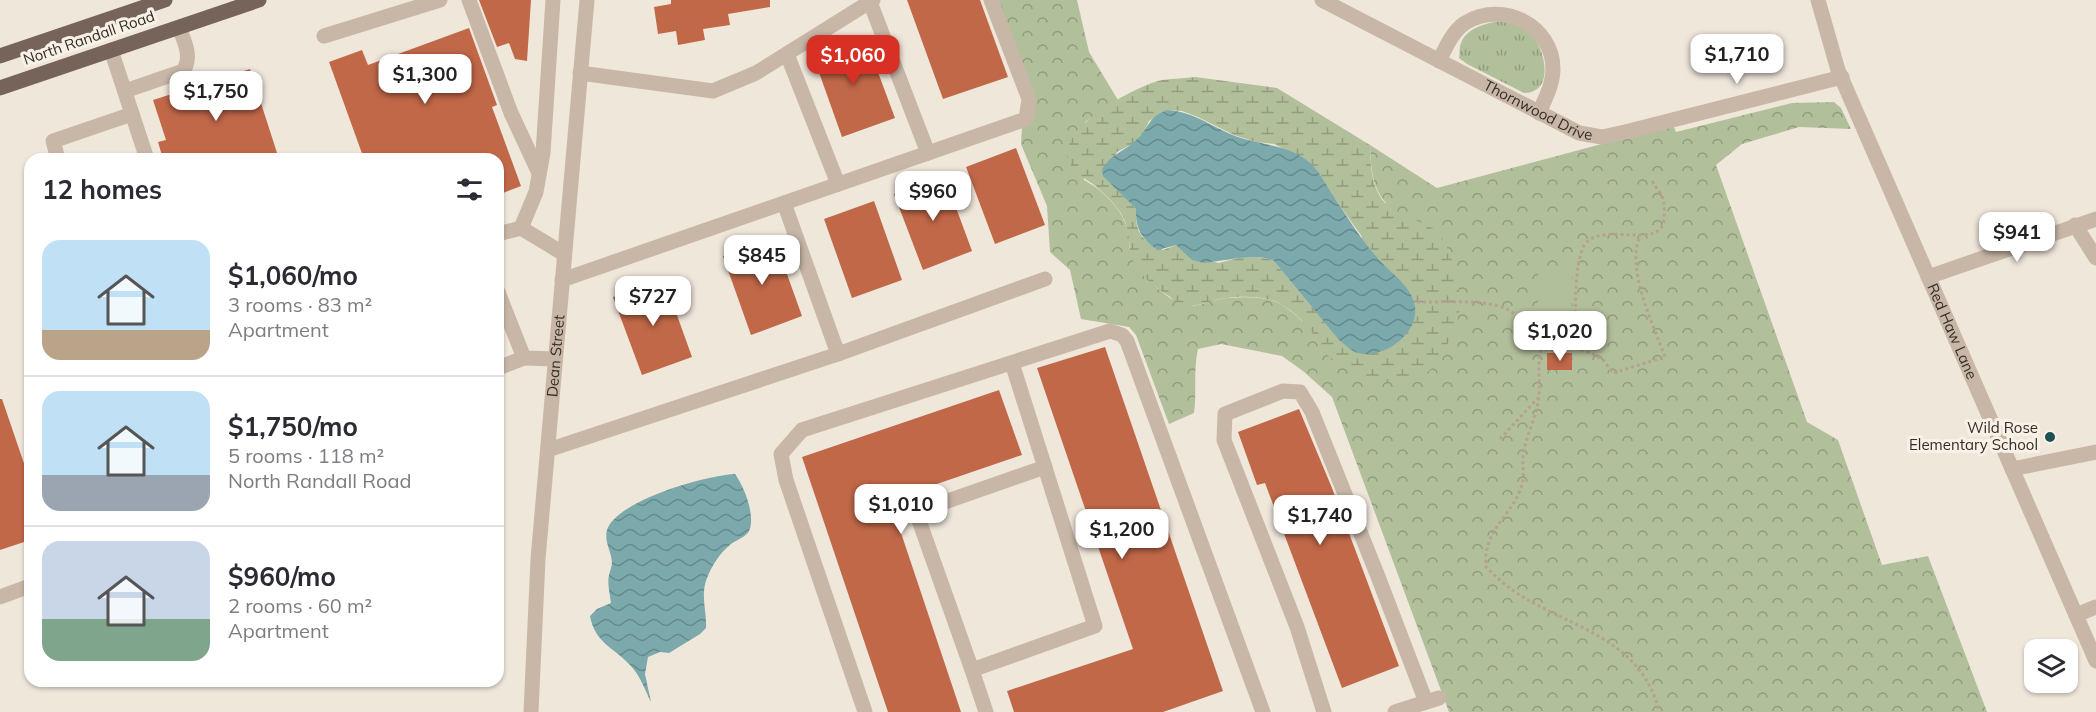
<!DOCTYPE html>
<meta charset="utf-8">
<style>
body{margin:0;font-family:Mulish,sans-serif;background:#f7f7f7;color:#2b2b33;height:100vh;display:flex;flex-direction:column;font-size:22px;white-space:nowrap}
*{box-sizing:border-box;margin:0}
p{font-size:20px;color:#7c7c81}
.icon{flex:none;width:33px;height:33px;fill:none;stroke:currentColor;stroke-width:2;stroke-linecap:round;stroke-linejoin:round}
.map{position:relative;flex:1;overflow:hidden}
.panel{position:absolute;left:24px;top:153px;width:480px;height:534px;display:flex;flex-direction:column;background:#fff;border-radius:18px;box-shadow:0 2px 4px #0004}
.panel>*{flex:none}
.controls{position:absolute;left:2024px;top:639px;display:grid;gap:12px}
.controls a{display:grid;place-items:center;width:54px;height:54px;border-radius:12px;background:#fff;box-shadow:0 2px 4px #0004;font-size:30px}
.price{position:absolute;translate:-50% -51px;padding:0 14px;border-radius:12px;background:#fff;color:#222;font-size:20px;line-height:39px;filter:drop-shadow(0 2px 3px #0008)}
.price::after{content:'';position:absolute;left:50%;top:36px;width:18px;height:14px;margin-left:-9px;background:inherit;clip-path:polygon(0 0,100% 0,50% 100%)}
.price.current{background:#d93025;color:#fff}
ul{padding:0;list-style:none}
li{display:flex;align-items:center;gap:18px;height:150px;padding:0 18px}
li+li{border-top:2px solid #e1e1e2}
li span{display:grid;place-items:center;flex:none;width:168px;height:120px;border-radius:18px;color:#555}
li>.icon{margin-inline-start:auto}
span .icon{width:72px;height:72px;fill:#fffc;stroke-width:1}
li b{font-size:26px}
h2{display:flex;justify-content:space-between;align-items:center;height:72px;padding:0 18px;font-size:26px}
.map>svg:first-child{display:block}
</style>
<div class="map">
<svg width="2096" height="712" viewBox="0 0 2096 712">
<defs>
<pattern id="grass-tufts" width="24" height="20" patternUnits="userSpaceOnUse" patternTransform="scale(1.5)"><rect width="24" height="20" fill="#b2bf9b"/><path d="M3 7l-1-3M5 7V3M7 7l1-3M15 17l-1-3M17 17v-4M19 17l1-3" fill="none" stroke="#929b7e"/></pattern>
<pattern id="forest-crowns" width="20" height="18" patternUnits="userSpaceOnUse" patternTransform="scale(1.5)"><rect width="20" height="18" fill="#b2bf9b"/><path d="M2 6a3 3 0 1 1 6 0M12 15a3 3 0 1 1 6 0" fill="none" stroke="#929b7e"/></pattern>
<pattern id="wetland-marsh" width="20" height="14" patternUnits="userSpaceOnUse" patternTransform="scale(1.5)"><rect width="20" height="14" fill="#b2bf9b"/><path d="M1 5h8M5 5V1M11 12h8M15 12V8" fill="none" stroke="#929b7e"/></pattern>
<pattern id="water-waves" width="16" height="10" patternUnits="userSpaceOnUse" patternTransform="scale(1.5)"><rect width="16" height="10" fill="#7ba9ac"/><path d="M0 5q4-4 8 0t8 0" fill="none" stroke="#668a8c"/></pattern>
</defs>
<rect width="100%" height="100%" fill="#f0e7db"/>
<path fill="url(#grass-tufts)" d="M1504 21C1515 24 1525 28 1533 36 1546 52 1554 93 1524 93L1467 64 1459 58C1460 54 1459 47 1461 43 1467 27 1489 22 1504 21Z"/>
<path fill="url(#forest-crowns)" d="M991 0H1077L1089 52 1118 100 1085 122 1084 180C1103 190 1122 209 1128 230 1130 237 1128 246 1131 253 1139 275 1157 289 1176 302 1190 313 1213 298 1229 298 1242 297 1261 296 1274 301 1286 305 1295 315 1303 322L1386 203C1371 186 1371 166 1370 145L1437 188 1673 125 1676 132 1792 103 1834 102 1841 108 1851 129 1799 127 1742 144 1716 165 1807 422 1838 440 1882 565 1928 556 1987 712H1449L1332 397 1303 371 1282 356 1221 344 1198 349C1193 370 1197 392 1194 413L1169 424 1136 335 1129 327 1081 319 1070 270 1050 252 1047 206 1021 144 1022 127 1029 99Z"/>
<path fill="url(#wetland-marsh)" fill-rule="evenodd" d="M1195 77 1277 88 1370 145C1371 163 1370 181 1381 198 1394 217 1418 217 1435 230 1451 242 1463 293 1459 312 1456 327 1443 360 1431 369 1403 393 1355 380 1330 357 1325 354 1323 347 1319 342 1309 327 1294 310 1277 302 1264 296 1240 296 1227 298 1212 299 1191 311 1177 304 1174 301 1171 297 1167 295 1154 286 1135 272 1131 255 1128 243 1130 231 1124 219 1118 206 1105 194 1094 185 1084 177 1073 174 1069 160 1057 128 1133 88 1158 81 1170 78 1183 79 1195 77ZM1167 110 1182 111 1198 117 1234 135 1256 142 1274 144 1308 161 1370 248 1410 292 1340 341 1273 260 1260 257 1239 258 1218 263 1183 250 1176 245 1163 250C1142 241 1135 233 1136 209L1104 176 1117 152 1134 143 1144 132 1149 121Z"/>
<path fill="#b2bf9b" d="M1538 274H1572L1571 343H1538Z"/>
<path fill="url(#water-waves)" d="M1167 110C1195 112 1210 126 1235 136 1259 145 1286 144 1308 161 1318 169 1325 183 1332 194 1348 218 1363 243 1383 264 1396 277 1412 288 1415 307 1419 335 1380 362 1355 352 1350 350 1345 344 1340 341L1273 260 1260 257 1239 258 1204 263 1192 260 1176 245 1158 250C1142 240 1135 228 1136 209L1103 176 1102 169C1113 153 1121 153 1134 142 1149 130 1147 117 1167 110Z
M735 474C744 486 756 516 749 531 746 537 736 540 731 544 720 553 712 565 707 578 700 596 707 611 706 628L700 634 669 653 660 652 648 657 645 674 651 702C645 690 640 675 630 665 613 647 595 643 590 616L597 609 611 603C610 594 607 584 609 575 610 570 612 567 612 562 611 550 604 542 607 530 616 501 706 475 735 474Z"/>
<path fill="#c16848" d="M479 0H531L527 61 515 59 509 43 497 47Z
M671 0H770V7L728 14 730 25 703 29 705 40 678 45 676 31 658 34 654 7 671 4Z
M907 0H980L1008 77 943 99Z
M469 28 497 105 492 107 521 186 498 195V159H364L329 62 362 50 368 65Z
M830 38 838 50 866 40 895 118 842 137 811 50Z
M250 69 279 159H163L158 142 166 140 153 100Z
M1016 148 1045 225 995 244 966 167Z
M944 175 972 251 923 270 894 194Z
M874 201 902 280 852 298 824 219Z
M774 238 802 316 751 335 723 256Z
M664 279 692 357 642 375 613 297Z
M1105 347 1223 691 1163 712H1014L1007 691 1133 649 1037 368Z
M1547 353H1572V370H1547Z
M999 390 1022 455 890 500 961 712H888L802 457Z
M0 399H2L30 481V540L0 550Z
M1299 409 1332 488 1399 666 1342 688 1265 483 1257 485 1238 432Z"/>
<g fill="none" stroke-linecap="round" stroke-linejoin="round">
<path stroke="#b4a191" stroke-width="3" stroke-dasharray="3 3" stroke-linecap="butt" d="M1652 181C1664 199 1665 197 1664 219 1661 252 1600 219 1584 246 1573 264 1576 325 1575 348L1541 350C1537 366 1540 380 1539 396 1537 417 1525 436 1523 458 1522 466 1525 477 1522 485 1515 509 1492 525 1487 549 1485 554 1486 562 1486 567 1500 581 1513 592 1530 601 1582 630 1644 645 1659 712
M1417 302C1443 303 1493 297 1513 313 1525 323 1530 339 1541 350
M1575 348 1591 353 1603 360 1613 373 1665 357C1654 327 1625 266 1640 237
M1500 439 1538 398"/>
<g stroke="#c8b7a7" stroke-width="15">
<path d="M469 0 511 113 539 173"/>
<path id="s1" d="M1322 0 1579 133 1602 137 1625 132 1842 77"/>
<path id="s2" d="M1818 0 1838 70 2096 661"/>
<path d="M870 2 928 153"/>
<path d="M324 36 440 0"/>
<path d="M111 50 147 159"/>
<path d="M787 54 838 184"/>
<path d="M1439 61C1446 47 1452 32 1465 23 1502 0 1553 25 1553 69 1553 84 1545 99 1539 113"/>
<path d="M580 73 713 91 756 73 873 0"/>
<path d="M125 91 183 71C193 57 184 41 179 27"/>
<path d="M58 159 53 141 132 114"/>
<path d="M2075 225 2096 258"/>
<path d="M521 228 536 192 543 153 553 0"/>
<path d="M498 234 521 228 564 254"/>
<path d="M1928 277 2096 219"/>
<path d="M562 280 1026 119 1029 99 991 0"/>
<path d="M498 292 524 358 555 359"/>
<path d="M838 354 1045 279"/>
<path d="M498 368 524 358"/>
<path d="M548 450 838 354 784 203"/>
<path d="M2012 469 2096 452"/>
<path d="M0 597 30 586"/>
<path d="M2076 615 2096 607"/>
<path d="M972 670 916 512 1045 467"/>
<path id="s3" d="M531 712 538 559 587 0"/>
<path d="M865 712 786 480 781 454 802 430 1110 331 1122 335 1127 341 1263 712"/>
<path d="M986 712 972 670 1095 626 1012 363"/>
<path d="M1324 712 1297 627 1224 440 1225 414 1283 391 1300 392 1312 412 1377 574 1426 702"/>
<path d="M1395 712 1439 698"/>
</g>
<path stroke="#766359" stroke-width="15" d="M0 56 165 0
M0 88 259 0"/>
</g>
<circle fill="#1f5054" stroke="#f8f1e7" stroke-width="2" cx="2050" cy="437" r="6"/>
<g text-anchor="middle" stroke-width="6" stroke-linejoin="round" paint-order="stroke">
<g font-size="15" fill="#352c27" stroke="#f8f1e7">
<text transform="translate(89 38) rotate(-19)" y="5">North Randall Road</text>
<text dy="5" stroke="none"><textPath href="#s1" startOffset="243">Thornwood Drive</textPath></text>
<text dy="5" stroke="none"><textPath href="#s2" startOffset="358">Red Haw Lane</textPath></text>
<text dy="5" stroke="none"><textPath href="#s3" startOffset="357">Dean Street</textPath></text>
</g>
<g font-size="15" fill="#352c27" stroke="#f8f1e7" text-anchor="end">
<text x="2038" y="433">Wild Rose<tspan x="2038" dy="17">Elementary School</tspan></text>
</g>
</g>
</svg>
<div class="controls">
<a><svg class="icon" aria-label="layers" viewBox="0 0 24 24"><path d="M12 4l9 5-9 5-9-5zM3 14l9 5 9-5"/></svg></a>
</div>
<b class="price" style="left:1737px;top:85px">$1,710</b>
<b class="price current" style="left:853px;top:86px">$1,060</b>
<b class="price" style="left:425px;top:105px">$1,300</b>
<b class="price" style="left:216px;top:122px">$1,750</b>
<b class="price" style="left:933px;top:222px">$960</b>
<b class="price" style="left:2017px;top:263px">$941</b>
<b class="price" style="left:762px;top:286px">$845</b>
<b class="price" style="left:653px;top:327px">$727</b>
<b class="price" style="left:1560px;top:362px">$1,020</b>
<b class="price" style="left:901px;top:535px">$1,010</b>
<b class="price" style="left:1320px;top:546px">$1,740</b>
<b class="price" style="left:1122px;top:560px">$1,200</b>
<section class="panel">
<h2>12 homes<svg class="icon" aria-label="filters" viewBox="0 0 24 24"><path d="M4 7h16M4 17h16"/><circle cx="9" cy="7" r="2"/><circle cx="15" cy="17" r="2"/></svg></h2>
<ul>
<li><span style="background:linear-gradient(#bfe0f5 75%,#b9a48a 0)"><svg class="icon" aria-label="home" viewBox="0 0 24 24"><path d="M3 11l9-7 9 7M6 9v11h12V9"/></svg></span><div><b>$1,060/mo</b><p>3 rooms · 83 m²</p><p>Apartment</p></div></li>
<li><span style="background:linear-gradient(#bfe0f5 70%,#9aa5b1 0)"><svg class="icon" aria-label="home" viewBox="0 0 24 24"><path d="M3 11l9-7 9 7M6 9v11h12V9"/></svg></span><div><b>$1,750/mo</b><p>5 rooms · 118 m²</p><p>North Randall Road</p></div></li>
<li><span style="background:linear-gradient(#c9d6e8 65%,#7fa58c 0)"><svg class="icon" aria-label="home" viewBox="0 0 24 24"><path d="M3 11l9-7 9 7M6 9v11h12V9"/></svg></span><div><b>$960/mo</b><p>2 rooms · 60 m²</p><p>Apartment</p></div></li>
</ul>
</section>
</div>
